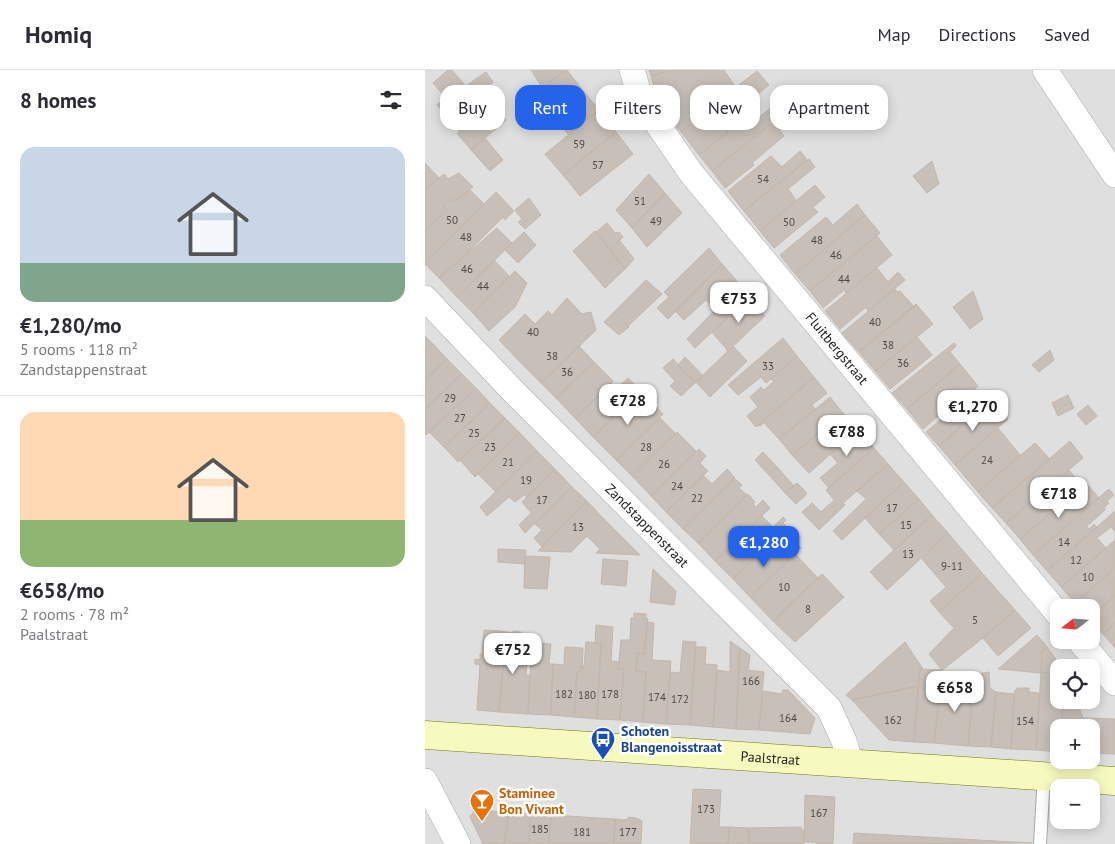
<!DOCTYPE html>
<meta charset="utf-8">
<style>
body{margin:0;font-family:"PT Sans",sans-serif;background:#f2f2f3;color:#2b2b33;height:100vh;display:flex;flex-direction:column;font-size:19px;white-space:nowrap}
*{box-sizing:border-box;margin:0}
p{font-size:16px;color:#7c7c81}
.icon{flex:none;width:28px;height:28px;fill:none;stroke:currentColor;stroke-width:2;stroke-linecap:round;stroke-linejoin:round}
.map{position:relative;flex:1;overflow:hidden}
.sheet{display:flex;flex-direction:column;background:#fff;width:425px}
.sheet>*{flex:none}
.guide{position:absolute;left:15px;top:15px;width:475px;height:45px;display:flex;gap:10px}
.needle{width:32px;rotate:253deg}
.buttons{position:absolute;left:625px;top:529px;display:grid;gap:10px}
.buttons a{display:grid;place-items:center;width:50px;height:50px;border-radius:10px;background:#fff;box-shadow:0 2px 12px #0003;font-size:25px}
.price{position:absolute;translate:-50% -42px;padding:0 11px;border-radius:10px;background:#fff;color:#222;font-size:16px;line-height:32px;filter:drop-shadow(0 1px 2px #0008)}
.price::after{content:'';position:absolute;left:50%;top:30px;width:15px;height:11px;margin-left:-8px;background:inherit;clip-path:polygon(0 0,100% 0,50% 100%)}
.price.current{background:#2563eb;color:#fff}
ul{padding:0;list-style:none}
li{display:grid;align-content:center;gap:10px;height:265px;padding:0 20px}
li+li{border-top:1px solid #e1e1e2}
li span{display:grid;place-items:center;height:155px;border-radius:15px;color:#555}
li>.icon{margin-inline-start:auto}
span .icon{width:90px;height:90px;fill:#fffc;stroke-width:1}
li b{font-size:21px}
h2{display:flex;justify-content:space-between;align-items:center;height:60px;padding:0 20px;font-size:21px}
.chip{padding:0 18px;border-radius:15px;background:#fff;box-shadow:0 2px 12px #0003;font-size:18px;line-height:45px}
.chip.current{background:#2563eb;color:#fff}
header{display:flex;align-items:center;gap:30px;box-sizing:border-box;height:70px;padding:0 25px;background:#fff;border-bottom:1px solid #e1e1e2}
header strong{font-size:24px}
nav{display:flex;gap:28px;margin-inline-start:auto;font-size:18px}
main{display:flex;flex:1;min-height:0}
.map>svg:first-child{display:block}
</style>
<header>
<strong>Homiq</strong>
<nav><a>Map</a><a>Directions</a><a>Saved</a></nav>
</header>
<main>
<section class="sheet">
<h2>8 homes<svg class="icon" aria-label="filters" viewBox="0 0 24 24"><path d="M4 7h16M4 17h16"/><circle cx="9" cy="7" r="2"/><circle cx="15" cy="17" r="2"/></svg></h2>
<ul>
<li><span style="background:linear-gradient(#c9d6e8 75%,#7fa58c 0)"><svg class="icon" aria-label="home" viewBox="0 0 24 24"><path d="M3 11l9-7 9 7M6 9v11h12V9"/></svg></span><div><b>€1,280/mo</b><p>5 rooms · 118 m²</p><p>Zandstappenstraat</p></div></li>
<li><span style="background:linear-gradient(#ffd9b3 70%,#8fb573 0)"><svg class="icon" aria-label="home" viewBox="0 0 24 24"><path d="M3 11l9-7 9 7M6 9v11h12V9"/></svg></span><div><b>€658/mo</b><p>2 rooms · 78 m²</p><p>Paalstraat</p></div></li>
</ul>
</section>
<div class="map">
<svg width="690" height="774" viewBox="0 0 690 774">
<rect width="100%" height="100%" fill="#f2efe9"/>
<path fill="#e0dfdf" fill-rule="evenodd" d="M0 0H690V774H0ZM634 538H666V570H634ZM634 598H666V630H634ZM634 658H666V690H634ZM634 718H666V750H634Z"/>
<path fill="#c7bfb8" stroke="#c4b6ab" d="M23 0H27L38 13 20 27 8 13Z
M106 0H139L118 19Z
M139 0H142L156 18 116 56 99 36Z
M224 0H247L226 6Z
M247 0H299L311 18 256 62 235 37 226 6Z
M332 1 344 15 321 34 309 19Z
M61 2 68 12 50 28 41 16Z
M38 13 50 28 32 44 25 35 20 38 23 43 21 45 12 35Z
M156 18 174 40 143 64 127 46Z
M59 21 81 50 73 57 50 28Z
M50 28 59 39 41 55 32 44Z
M353 32 360 42 287 101 274 85 309 57 308 56 326 42 332 49Z
M290 34 309 57 274 85 256 62Z
M59 39 73 57 46 80 32 63Z
M174 40 191 62 138 105 120 84Z
M349 52 359 66 327 93 329 95 300 118 287 101Z
M191 62 208 84 155 126 138 105Z
M60 68 78 90 65 101 46 80Z
M375 81 382 90 319 141 303 121 346 86 357 97Z
M384 89 390 97 363 119 371 130 335 161 319 141Z
M507 91 514 114 502 123 488 106Z
M0 93 14 108 0 120Z
M34 103 48 117 29 131 26 128 18 136 22 140 0 161V120L19 104 23 109Z
M224 104 240 123 207 158 191 140Z
M390 115 400 127 388 137 393 142 349 178 335 161Z
M45 120 59 134 0 192V161L22 140 18 136 26 128 29 131Z
M71 122 89 141 80 150 78 147 40 185 14 208 0 194V192Z
M240 123 257 143 222 177 207 158Z
M104 128 116 145 100 159 93 152 97 149 90 140Z
M432 134 440 145 370 204 355 185 401 147 408 155Z
M440 145 455 163 385 221 370 204Z
M182 153 190 163 194 162 198 167 185 180 171 162Z
M72 158 87 173 32 227 14 208Z
M170 161 200 199 180 218 148 181Z
M99 162 111 175 93 193 80 180Z
M452 166 467 185 421 223 419 220 398 238 385 221Z
M195 171 209 189 200 199 185 180Z
M284 178 297 194 243 249 232 238 244 227 239 222Z
M69 190 84 206 48 243 32 227Z
M297 194 311 210 285 234 281 230 259 250 250 241Z
M452 198 463 212 473 202 480 210 443 241 441 237 415 259 400 241Z
M90 201 102 213 90 237 64 261 48 243Z
M221 210 237 224 203 256 189 242Z
M311 210 324 227 270 278 262 269 290 240 285 234Z
M470 219 473 222 475 221 489 237 434 282 417 263Z
M548 221 558 249 545 259 528 237Z
M324 227 340 246 303 281 287 262Z
M142 228 155 242 100 297 74 270 100 244 110 254 123 241 127 245Z
M491 234 508 254 450 301 434 282Z
M155 242 156 244 166 242 171 260 116 313 100 297Z
M189 242 204 257 194 265 179 252Z
M0 266 8 274 0 282Z
M492 267 507 285 465 319 450 301Z
M358 268 372 286 341 313 336 307 313 325 303 315Z
M529 273 531 276 525 282 535 294 482 339 467 323Z
M8 274 22 289 0 310V282Z
M154 276 169 292 131 328 116 313Z
M308 276 322 291 285 327 271 312Z
M625 280 629 290 614 302 607 295Z
M372 286 389 307 331 357 322 346 333 337 325 327 336 317 339 320 349 311 346 309Z
M260 287 278 306 270 313 253 295Z
M22 289 37 304 0 339V310Z
M248 289 270 313 256 326 245 316 250 311 238 298Z
M169 292 188 311 150 348 131 328Z
M535 294 553 316 543 326 540 323 498 359 482 339Z
M37 304 51 318 1 365 0 363V339Z
M389 307 402 323 387 335 390 339 354 369 339 353 335 356 333 355Z
M203 308 216 321 168 367 150 348 186 313 191 319Z
M51 318 65 333 19 377 4 362Z
M216 321 238 344 191 390 168 367Z
M643 325 649 338 633 346 627 333Z
M405 327 418 343 367 385 354 369Z
M540 329 548 339 552 335 556 339 514 376 501 362Z
M566 330 583 349 530 395 514 376Z
M65 333 80 348 33 392 19 377Z
M663 335 672 346 661 355 652 344Z
M418 343 433 360 384 403 367 385Z
M80 348 95 363 50 407 35 390Z
M235 348 250 363 207 406 191 390Z
M573 358 595 385 553 422 530 395Z
M433 360 449 378 404 418 395 408 413 393 405 384Z
M252 362 271 381 226 426 207 406Z
M95 363 112 381 71 422 53 404Z
M645 371 658 388 581 453 567 438Z
M610 373 625 389 567 438 553 422Z
M449 378 463 394 418 433 420 435 394 460 377 442 387 433 396 442 409 430 401 420Z
M274 379 281 386 275 393 283 401 241 442 226 426Z
M112 381 130 399 102 428 99 425 90 432 84 427 62 446 55 437Z
M338 382 352 397 344 405 330 390Z
M463 394 479 412 417 470 408 461 441 429 432 421Z
M352 397 369 416 360 423 344 405Z
M130 399 147 417 100 463 94 455 106 443 97 432Z
M302 399 310 408 258 459 241 442 278 405 287 414Z
M644 400 657 416 595 469 581 453Z
M309 408 317 415 314 418 322 425 273 473 258 459Z
M479 412 494 429 454 464 440 448Z
M372 413 381 422V425L371 434 360 423Z
M661 413 674 428 608 485 595 469Z
M147 417 162 431 117 477 109 468 117 460 110 454Z
M684 419 689 425 682 431 684 433 679 438 680 440 662 456 664 459 669 454 672 457 622 501 608 485Z
M323 424 330 432 328 434 331 437 338 430 345 438 290 491 273 473Z
M494 429 507 445 469 480 454 464Z
M162 431 179 449 146 482 113 481Z
M690 441V462L686 457 672 468 681 478 636 517 622 501Z
M507 445 523 463 462 520 445 502Z
M337 446 348 457 358 447 361 450 358 453 362 457 308 509 290 491Z
M179 449 192 462 175 479 162 466Z
M192 462 215 485 171 483Z
M523 463 557 503 514 542 505 531 521 517 497 489Z
M368 469 376 478 325 527 308 509 341 478 349 487Z
M690 470V498L650 533 636 517Z
M73 479 101 480 100 494 73 492Z
M370 484 393 508 348 551 325 527Z
M100 486 125 487 122 519 99 518Z
M178 489 203 491 201 516 176 514Z
M690 498V526L666 546V538H655L650 533Z
M228 499 251 521 249 535 225 532Z
M557 503 590 540 558 568 517 600 504 584 529 558 514 542Z
M397 504 419 527 370 572 348 551Z
M690 526V553L678 564 666 551V546Z
M590 540 606 558 573 586 558 568Z
M209 543 221 544V548L223 549 219 584 212 583 211 601 221 602 218 652 195 650 199 599H193L196 570H205L206 548H209Z
M222 552 229 553 227 590 246 591 241 654 218 652 221 602 211 601 212 583 219 584Z
M690 553V578L678 564Z
M171 555 188 557 186 591 194 592 193 599H199L195 650 172 649 176 573H170Z
M59 560 75 561 73 586 79 587 74 642 52 640 55 595 50 594V589L55 590V584H57Z
M75 561 89 563 88 561 96 562 94 587 102 588 101 605H105L103 644 74 642 79 587 73 586Z
M612 565 622 577 617 581 616 603 573 599Z
M258 571 271 572 265 655 241 654 245 602 255 603Z
M305 571 315 578 311 659 288 657 292 600 305 602Z
M95 572 126 574 124 594H128L126 645 103 644 106 588 94 587Z
M161 572 176 573 172 649 149 647 152 603 157 599 156 596H159Z
M480 572 498 599H495L493 616 427 630 421 625Z
M140 577 158 578 157 599 152 603 149 647 126 645 128 594 139 595Z
M270 577H281L280 594 292 595 288 657 265 655Z
M622 577 631 589 630 603H616L617 581Z
M315 578 325 585 323 600 339 602 334 660 311 659Z
M495 599 517 600 509 673 489 672Z
M564 602 565 618 571 622 566 677 543 676 549 605Z
M616 603H630V614H628L629 627 637 630V658H634V682L611 680Z
M549 605 543 676 509 673 516 623H527L526 610Z
M630 609H634V628L629 627 628 614H630Z
M493 616 489 672 464 670 427 630Z
M592 618H604V622L614 623 611 680 586 679 590 620H592Z
M358 620H363L390 648 385 664 334 660 338 621 357 624Z
M571 622 589 624 586 679 566 677Z
M637 630H651L658 648V658H637Z
M658 648 690 649V684L666 683V658H658Z
M268 719 296 720 294 757H304L303 774H265Z
M380 725 410 727 408 774H391V772H379Z
M50 740 84 742 79 774H58L45 747Z
M84 742 105 744 104 774H79Z
M105 744 126 745 124 774H104Z
M126 745 190 749 189 774H124Z
M204 747 211 748 217 751 216 774H189L190 749 201 750Z
M304 757 324 758V774H303Z
M376 757V760H379V774H324V758Z
M429 763 607 773 428 774Z"/>
<g fill="none" stroke-linecap="round" stroke-linejoin="round">
<defs>
<path id="lane" d="M615 774 619 705"/>
<g id="street">
<path id="s1" d="M207 0 216 30 266 103 634 545"/>
<path d="M620 0 690 105"/>
<path id="s2" d="M0 228 87 320 404 638 419 671 426 694"/>
<path d="M654 570 690 613"/>
<path d="M0 711 33 774"/>
</g>
<g id="secondary">
<path id="s3" d="M0 665 690 711"/>
</g>
</defs>
<use href="#lane" stroke="#a9a9a9" stroke-width="14"/>
<use href="#street" stroke="#a9a9a9" stroke-width="26"/>
<use href="#secondary" stroke="#707d05" stroke-width="29"/>
<use href="#lane" stroke="#fff" stroke-width="12"/>
<use href="#street" stroke="#fff" stroke-width="25"/>
<use href="#secondary" stroke="#f7fabf" stroke-width="28"/>
</g>
<defs>
<symbol id="bus-pin" viewBox="-11 -11 22 30"><path d="M0 17L-7.5 6A9.5 9.5 0 1 1 7.5 6Z" fill="#1a4fb4" stroke="#fff"/><path d="M-5-6H5V4H4V6H2V4H-2V6H-4V4H-5ZM-3.5-4V0h7V-4ZM-3.5 1.2v1.5H-2V1.2ZM2 1.2v1.5H3.5V1.2Z" fill="#fff"/></symbol>
<symbol id="bar-pin" viewBox="-11 -11 22 30"><path d="M0 17L-7.5 6A9.5 9.5 0 1 1 7.5 6Z" fill="#e8710a" stroke="#fff"/><path d="M-6-5H6L.8 .8V4.5H3.5V6h-7V4.5H-.8V.8Z" fill="#fff"/></symbol>
</defs>
<g fill-rule="evenodd">
<use href="#bus-pin" x="164" y="655" width="28" height="38"/>
<use href="#bar-pin" x="43" y="717" width="28" height="38"/>
</g>
<g text-anchor="middle" stroke-width="5" stroke-linejoin="round" paint-order="stroke">
<g font-size="11" fill="#4b4948">
<text x="154" y="78">59</text>
<text x="173" y="99">57</text>
<text x="338" y="113">54</text>
<text x="215" y="135">51</text>
<text x="27" y="154">50</text>
<text x="231" y="155">49</text>
<text x="364" y="156">50</text>
<text x="41" y="171">48</text>
<text x="392" y="174">48</text>
<text x="411" y="189">46</text>
<text x="42" y="203">46</text>
<text x="419" y="213">44</text>
<text x="58" y="220">44</text>
<text x="450" y="256">40</text>
<text x="108" y="266">40</text>
<text x="463" y="279">38</text>
<text x="127" y="290">38</text>
<text x="478" y="297">36</text>
<text x="343" y="300">33</text>
<text x="142" y="306">36</text>
<text x="25" y="332">29</text>
<text x="35" y="352">27</text>
<text x="49" y="367">25</text>
<text x="65" y="381">23</text>
<text x="221" y="381">28</text>
<text x="562" y="394">24</text>
<text x="83" y="396">21</text>
<text x="239" y="398">26</text>
<text x="101" y="414">19</text>
<text x="252" y="420">24</text>
<text x="272" y="432">22</text>
<text x="117" y="434">17</text>
<text x="467" y="442">17</text>
<text x="481" y="459">15</text>
<text x="153" y="461">13</text>
<text x="639" y="476">14</text>
<text x="483" y="488">13</text>
<text x="651" y="494">12</text>
<text x="527" y="500">9-11</text>
<text x="663" y="511">10</text>
<text x="359" y="521">10</text>
<text x="383" y="543">8</text>
<text x="550" y="554">5</text>
<text x="326" y="615">166</text>
<text x="139" y="628">182</text>
<text x="185" y="628">178</text>
<text x="162" y="629">180</text>
<text x="232" y="631">174</text>
<text x="255" y="633">172</text>
<text x="363" y="652">164</text>
<text x="468" y="654">162</text>
<text x="600" y="655">154</text>
<text x="281" y="743">173</text>
<text x="394" y="747">167</text>
<text x="115" y="763">185</text>
<text x="157" y="766">181</text>
<text x="203" y="766">177</text>
</g>
<g font-size="14" fill="#222" stroke="#fff">
<text dy="5" stroke="none"><textPath href="#s1" startOffset="348">Fluitbergstraat</textPath></text>
<text dy="5" stroke="none"><textPath href="#s2" startOffset="318">Zandstappenstraat</textPath></text>
<text dy="5" stroke="none"><textPath href="#s3" startOffset="346">Paalstraat</textPath></text>
</g>
<g font-size="14" font-weight="bold" fill="#164399" stroke="#fff" text-anchor="start">
<text x="196" y="666">Schoten<tspan x="196" dy="16">Blangenoisstraat</tspan></text>
</g>
<g font-size="14" font-weight="bold" fill="#c56008" stroke="#fff" text-anchor="start">
<text x="74" y="728">Staminee<tspan x="74" dy="16">Bon Vivant</tspan></text>
</g>
</g>
</svg>
<div class="buttons">
<a><svg class="needle" viewBox="-14 -14 28 28"><path d="M0-13l5 13h-10z" fill="#e53935"/><path d="M0 13l5-13h-10z" fill="#7c7c81"/></svg></a>
<a><svg class="icon" aria-label="locate" viewBox="0 0 24 24"><circle cx="12" cy="12" r="6"/><path d="M12 2v4M12 18v4M2 12h4M18 12h4"/></svg></a>
<a>+</a>
<a>−</a>
</div>
<b class="price" style="left:314px;top:254px">€753</b>
<b class="price" style="left:203px;top:356px">€728</b>
<b class="price" style="left:548px;top:362px">€1,270</b>
<b class="price" style="left:422px;top:387px">€788</b>
<b class="price" style="left:634px;top:449px">€718</b>
<b class="price current" style="left:339px;top:498px">€1,280</b>
<b class="price" style="left:88px;top:605px">€752</b>
<b class="price" style="left:530px;top:643px">€658</b>
<div class="guide">
<a class="chip">Buy</a>
<a class="chip current">Rent</a>
<a class="chip">Filters</a>
<a class="chip">New</a>
<a class="chip">Apartment</a>
</div>
</div>
</main>
